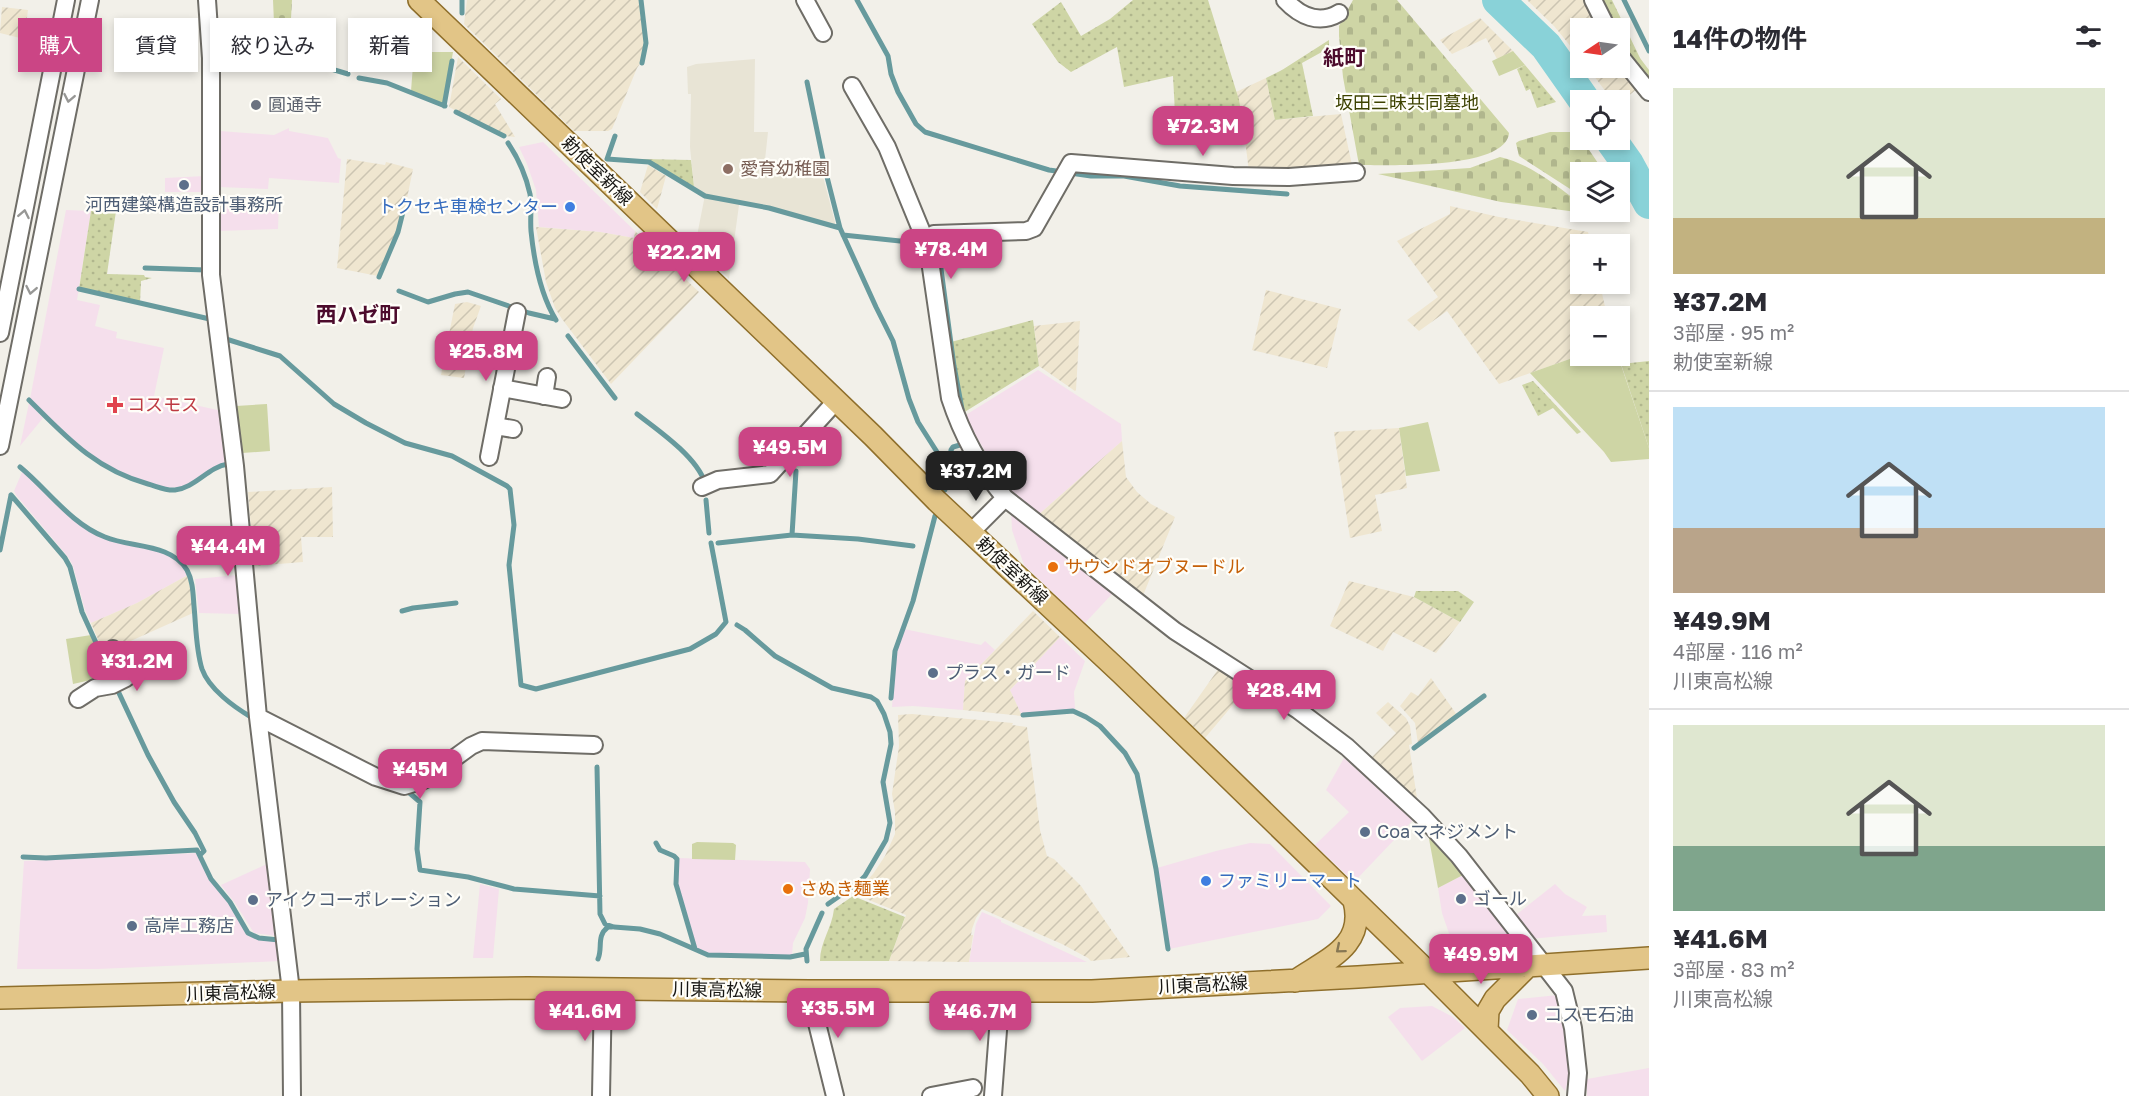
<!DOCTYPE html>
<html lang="ja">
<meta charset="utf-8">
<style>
body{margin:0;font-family:"Golos Text","Noto Sans JP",sans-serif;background:#f7f7f7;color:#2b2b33;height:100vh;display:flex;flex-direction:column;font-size:22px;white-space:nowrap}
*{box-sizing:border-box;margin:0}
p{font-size:20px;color:#7c7c81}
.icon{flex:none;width:33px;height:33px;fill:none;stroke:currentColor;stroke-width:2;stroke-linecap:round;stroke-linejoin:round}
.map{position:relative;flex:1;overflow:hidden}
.sheet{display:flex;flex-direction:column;background:#fff;width:480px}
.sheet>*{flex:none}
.hud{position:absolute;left:18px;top:18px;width:570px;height:54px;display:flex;gap:12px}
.needle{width:39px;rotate:257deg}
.buttons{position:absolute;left:1570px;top:18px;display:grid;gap:12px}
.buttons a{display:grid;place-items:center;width:60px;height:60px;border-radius:0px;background:#fff;box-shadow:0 3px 9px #0003;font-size:30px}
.price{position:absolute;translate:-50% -51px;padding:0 14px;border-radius:12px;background:#cb4585;color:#fff;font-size:20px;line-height:39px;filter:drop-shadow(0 2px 3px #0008)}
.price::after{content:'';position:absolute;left:50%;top:36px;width:18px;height:14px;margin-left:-9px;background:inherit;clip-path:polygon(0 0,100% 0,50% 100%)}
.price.current{background:#222;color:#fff}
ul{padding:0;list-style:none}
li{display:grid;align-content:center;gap:12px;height:318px;padding:0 24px}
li+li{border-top:2px solid #e1e1e2}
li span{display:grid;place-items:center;height:186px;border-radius:0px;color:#555}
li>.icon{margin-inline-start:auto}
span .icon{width:108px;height:108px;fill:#fffc;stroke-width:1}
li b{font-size:26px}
h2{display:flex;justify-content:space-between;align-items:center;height:72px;padding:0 24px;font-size:26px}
.tag{padding:0 21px;border-radius:0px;background:#fff;box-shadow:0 3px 9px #0003;font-size:21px;line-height:54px}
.tag.current{background:#cb4585;color:#fff}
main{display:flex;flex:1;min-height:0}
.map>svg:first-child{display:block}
</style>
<main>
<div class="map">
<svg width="1649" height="1096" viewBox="0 0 1649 1096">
<defs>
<pattern id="industrial-furrows" width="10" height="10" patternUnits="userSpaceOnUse" patternTransform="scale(1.5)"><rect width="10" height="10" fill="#efe6d0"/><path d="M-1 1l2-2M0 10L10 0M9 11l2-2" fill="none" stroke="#ccc5b2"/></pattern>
<pattern id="grass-dots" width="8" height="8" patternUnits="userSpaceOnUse" patternTransform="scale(1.5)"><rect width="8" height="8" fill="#ced5a5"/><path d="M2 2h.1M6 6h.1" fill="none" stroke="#b0b68d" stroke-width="1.8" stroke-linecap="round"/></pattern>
<pattern id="cemetery-stones" width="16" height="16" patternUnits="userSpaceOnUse" patternTransform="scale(1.5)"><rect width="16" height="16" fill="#ced5a5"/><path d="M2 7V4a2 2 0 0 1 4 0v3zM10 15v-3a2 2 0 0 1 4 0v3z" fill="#b0b68d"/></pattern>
</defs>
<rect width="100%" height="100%" fill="#f2f0e9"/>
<path fill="#f5dfec" d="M289 128V131L328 138 338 158 341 159 339 183 269 178 268 189 219 187 220 131 274 135Z
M543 142 635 231 634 238 600 232 539 227 536 190 527 164 519 147Z
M205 176 204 192H165V178Z
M279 202 278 229 218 231V204Z
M66 210 91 211 77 300 100 305 95 326 117 332 116 338 164 348 154 396 222 411 228 463 214 467 183 487 165 488 115 472 89 455 30 399Z
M1038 370 1121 424 1122 441 1036 517 1007 488 964 416Z
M29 403 43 418 20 446Z
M23 470 80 524 95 534 121 544 157 551 172 556 188 575 137 603 91 623 85 610 73 566 69 558 16 495 14 491Z
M1011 511 1113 593 1085 623 1024 565 1012 530Z
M238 575 241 614 199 613 195 579Z
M904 629 981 645 985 641 995 650 965 681 963 710 913 706 892 707 896 652Z
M1060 637 1085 661 1074 692 1075 709 1070 712 1021 714 1010 690Z
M1344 758 1387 797 1414 819 1354 882 1315 845 1349 812 1326 790Z
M1250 843 1270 844 1331 906 1318 919 1169 949 1157 868 1216 851Z
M198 853 210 879 229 902 249 936 258 940 279 941 281 961 98 969H17L24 861Z
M678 858 805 862 810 869 808 903 805 918 793 943 792 955H719L709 954 697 948 681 902 677 884Z
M269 863 277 936 254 933 235 903 221 885Z
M1463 875 1513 940 1453 945 1442 913 1438 888Z
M480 884 499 889 493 958H473Z
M1555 884 1565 894 1587 907 1582 916 1606 915 1607 932 1529 939 1512 918Z
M982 912 1001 920V922L1087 962H969L976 924Z
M1558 995 1566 1031 1570 1072 1565 1091 1543 1064 1507 1030 1518 999Z
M1432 1006 1453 1017 1465 1028 1422 1061 1388 1017 1400 1008Z
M1649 1068V1096H1587V1079Z"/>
<path fill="url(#industrial-furrows)" d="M467 0H640L645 51 642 61 637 68 612 129 608 131H574L464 24Z
M1527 0H1588L1601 28H1581V59L1554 26Z
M2 7 28 10 24 39 0 33Z
M1480 18 1513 51 1497 59 1486 38 1452 54 1440 40Z
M458 57 501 99 495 104 515 137 505 136 449 107Z
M1588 68H1620L1638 88 1620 103V100H1612Z
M1266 78 1275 120 1341 114 1352 165 1249 172 1242 115 1236 92Z
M347 159 385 165 386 162 413 169 404 213H402L397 232 378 276 337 268Z
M648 165 666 176 657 209 640 192Z
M1450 206 1499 217 1588 232 1591 244H1581V284H1600L1607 316H1581V355L1499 384 1447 311 1419 331 1407 320 1438 297 1397 241 1450 214Z
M536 227 600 232 634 238 635 231 699 292 611 384 562 319 555 308 546 282Z
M1266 290 1341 309 1327 368 1252 350Z
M467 302 481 306 473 328 464 378 441 375 455 304Z
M1080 321 1076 390 1075 391 1039 366 1034 326Z
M1399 428 1407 488 1375 495 1382 531 1350 538 1334 432Z
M1122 441 1126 477 1137 492 1151 504 1175 517 1142 598 1036 517Z
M332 487 333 537H301L303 562 254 566 248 492Z
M188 575 191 582 193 613 104 653 91 623 137 603Z
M1349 581 1414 597 1460 622 1436 653 1393 632 1383 651 1330 626Z
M1033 611 1060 637 1010 690 1022 716 963 710 965 681Z
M1219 668 1248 687 1205 738 1184 718Z
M1431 678 1457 715 1418 744 1415 723 1400 706 1411 692 1418 696Z
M1388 702 1406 718 1410 726 1412 744 1409 745 1418 805 1369 760 1396 733 1376 713Z
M912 714 1013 723 1012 725 1027 727 1040 830 1047 856 1054 859 1081 886 1130 957 1091 961 1088 958 1062 944 982 909 976 918 972 929 971 935H973L969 962 889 961 906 915 854 894 873 874 885 856 895 834V812L892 794 899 746 898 715Z"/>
<path fill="#e8e4d5" d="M755 59 754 132H768L764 169H821L836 226 761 205 749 203 739 205 729 279 695 246 705 195 694 187 690 147 691 94H688L687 67 696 64Z"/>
<path fill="url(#grass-dots)" d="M1133 0H1208L1239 100 1242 117 1175 113 1173 76 1124 87 1117 47 1071 72 1058 62 1032 24 1061 2 1081 36 1110 19Z
M1600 0H1612L1640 58 1649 70V85L1622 48 1620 45V28H1613Z
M1329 40V48L1302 63 1313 116 1275 120 1266 78 1282 70Z
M1525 65 1556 102 1537 108 1530 89 1526 91 1517 69Z
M641 159 691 160 694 187 650 162Z
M91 211H116L107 274 144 275 145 277 152 278 141 281 140 303 79 289Z
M1033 320 1039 366 963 413 951 342Z
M1649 361V448L1621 364Z
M1533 381 1581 432 1577 434 1553 408 1538 416 1522 385Z
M1416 591H1458L1474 602 1460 622 1414 597Z
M853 896 905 917 889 961H820C820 942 832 928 834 909Z"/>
<path fill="url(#cemetery-stones)" d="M273 0H292L289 56 280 55V23H274Z
M1353 0H1397L1509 133C1506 170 1386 165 1359 165L1343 77 1339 36V26Z
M1550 132H1577L1604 172H1581V196L1519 156 1516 143 1519 141Z
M1500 157C1531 164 1556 186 1581 204V212L1584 213 1501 202 1378 174 1470 168Z"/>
<path fill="#ced5a5" d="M1513 51 1525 65 1499 76 1492 61Z
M414 52H453L444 104 411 91Z
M1581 355 1618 356 1649 448V459L1611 462 1604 452 1530 373Z
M267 404 270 451 242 453 236 406Z
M1428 422 1440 471 1406 476 1399 428Z
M91 635 109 676 73 684 66 639Z
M1427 828 1463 875 1438 888Z
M697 842 733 843 736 845 735 860 692 859V844Z"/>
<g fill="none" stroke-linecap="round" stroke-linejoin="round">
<path stroke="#679a9d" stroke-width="5" d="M641 0 646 43 642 63
M857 0 888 56 891 74 898 92 916 124 925 132 1049 170 1091 176H1124L1180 186 1287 194
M1624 0 1649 51
M462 13V0
M301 60 348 74
M359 78 387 83 445 106
M807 82 825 169 840 228 876 307 893 341 909 399 918 422 944 463 949 464
M444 106 452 61
M456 112 504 136
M615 136 607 159 649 162 705 196 769 208 840 228
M508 143C518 158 526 176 530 194 532 206 530 219 531 231 534 261 540 294 556 320
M843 235 919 243
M937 239 954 366 962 409
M145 268 206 270
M379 277 398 232 403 212
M79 289 214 320
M399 291 428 302 455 294 468 292 529 313 555 319
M568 336 615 398
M226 339 280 356 334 404 366 423 405 443 452 456 507 486 510 489 514 525 509 565 521 685 536 689 690 649 716 634 726 622 711 543
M29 400C66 437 96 470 148 484 156 486 166 491 175 490 195 488 208 467 228 464
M637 414C658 430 697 457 705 483
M20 467C47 489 71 524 105 537 131 548 171 543 187 570 193 581 193 594 194 606 196 627 196 650 202 669 209 689 234 707 251 717
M945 490 951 450 953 447 960 445
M11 495 65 558 70 567 82 612 118 691 148 755 174 802 195 833 204 851 200 855
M706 500 709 533
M792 535 796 471
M718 543 792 535 858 539 913 546
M0 550 11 495
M402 611 413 608 456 603
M737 625 745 630 775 656 832 688 871 697 877 701 884 714 890 732 891 744 883 782 890 823 886 840 865 876 858 883 828 904
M891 698 895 651 913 601 935 516
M1023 715 1073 711 1086 717 1100 726 1125 753 1137 774 1156 869 1168 949
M1414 748 1484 696
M597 767 600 914 605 924 614 927 640 929 660 934 708 955 790 957 805 954
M406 790 420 802 417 849 420 870 468 877 514 889 600 896
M656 843 660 850 674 856 677 859 676 884 695 949
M23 857 46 858 197 850 211 879 230 902 248 933 259 938 279 940
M598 959C603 948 596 936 608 927H612
M807 961 806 949 822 913"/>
<path stroke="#89d2d8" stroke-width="32" d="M1498 0 1546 46 1584 100
M1611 140 1628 164 1649 203"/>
<defs>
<path id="minor" d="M207 0 211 58V275L235 466 258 717 291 991 292 1096
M805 0 823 33
M1285 0C1300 16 1319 25 1339 13
M1593 0 1607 28
M1620 56 1649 92
M211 58 270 59 292 61
M852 86 887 147 928 247 950 398C962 435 981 469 1005 498L1175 631 1298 710 1347 747 1422 816 1459 856 1564 991 1573 1028 1578 1073 1576 1096
M925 238 934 234 1026 231 1034 228 1071 163 1233 176 1289 177 1356 172
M0 333 66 0
M502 388 562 399
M544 396 547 377
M495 426 513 429
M0 446 90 0
M489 457 517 312
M702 487 718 480 770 474 836 401
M971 532 1005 498
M78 699 95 688 112 685 126 678 113 649
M258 717 376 777 404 786 424 780 471 746 482 741 594 745
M809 991 835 1096
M601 1096 603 989
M931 1096 973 1088
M993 1096 1001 991"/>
<path id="major" d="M419 0 873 436 937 501 1121 673 1429 973 1530 1074 1548 1096
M1295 981C1327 959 1366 946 1354 901
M0 998 291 991 528 988 809 991H1092L1358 977 1649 958
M1487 1030 1488 1011 1495 999 1528 966"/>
</defs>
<use href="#minor" stroke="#6f6d67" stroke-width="20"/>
<use href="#major" stroke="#8f6f2b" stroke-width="24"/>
<use href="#minor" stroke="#fff" stroke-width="16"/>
<use href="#major" stroke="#e2c587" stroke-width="21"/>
</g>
<defs><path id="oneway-chevron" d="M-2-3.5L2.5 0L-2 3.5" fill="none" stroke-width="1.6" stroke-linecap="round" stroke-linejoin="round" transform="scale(1.5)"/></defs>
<g stroke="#979795">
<use href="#oneway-chevron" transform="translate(69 98) rotate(101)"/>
<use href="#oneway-chevron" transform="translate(24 214) rotate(-79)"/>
<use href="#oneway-chevron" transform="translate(31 290) rotate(101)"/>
</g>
<use stroke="#877753" href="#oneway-chevron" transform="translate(1340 949) rotate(140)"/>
<circle fill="#6b7280" stroke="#fffef9" stroke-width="2" cx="256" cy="105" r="6"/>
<circle fill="#8d6e63" stroke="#fffef9" stroke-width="2" cx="728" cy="169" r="6"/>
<g fill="#5c6f8a" stroke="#fffef9" stroke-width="2">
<circle cx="184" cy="185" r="6"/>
<circle cx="933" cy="673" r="6"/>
<circle cx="1365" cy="832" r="6"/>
<circle cx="1461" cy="899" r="6"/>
<circle cx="253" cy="900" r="6"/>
<circle cx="132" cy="926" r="6"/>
<circle cx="1532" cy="1015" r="6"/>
</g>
<g fill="#3f7fe0" stroke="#fffef9" stroke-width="2">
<circle cx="570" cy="207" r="6"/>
<circle cx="1206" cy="881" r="6"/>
</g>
<path fill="#e0444e" stroke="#fffef9" stroke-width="2" d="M112 396h6v6h6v6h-6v6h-6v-6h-6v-6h6z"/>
<g fill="#e8710a" stroke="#fffef9" stroke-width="2">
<circle cx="1053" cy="567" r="6"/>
<circle cx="788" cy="889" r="6"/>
</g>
<g text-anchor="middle" stroke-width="4.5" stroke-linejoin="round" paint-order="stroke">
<g font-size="18" fill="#3d4200" stroke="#fffef9">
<text x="1407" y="109">坂田三昧共同墓地</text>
</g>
<g font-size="18" fill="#5b616d" stroke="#fffef9" text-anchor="start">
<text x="268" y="111">圓通寺</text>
</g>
<g font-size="18" fill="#785e54" stroke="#fffef9" text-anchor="start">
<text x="740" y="175">愛育幼稚園</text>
</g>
<g font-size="18" fill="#181714" stroke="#fffef9">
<text transform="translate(597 171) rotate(44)" y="6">勅使室新線</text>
<text transform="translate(1012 571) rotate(43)" y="6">勅使室新線</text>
<text transform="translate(1203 985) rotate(-3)" y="6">川東高松線</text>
<text transform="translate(717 990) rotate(1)" y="6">川東高松線</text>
<text transform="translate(231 993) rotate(-2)" y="6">川東高松線</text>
</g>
<g font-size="18" fill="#4e5e75" stroke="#fffef9" text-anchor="start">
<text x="184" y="211" text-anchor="middle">河西建築構造設計事務所</text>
<text x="945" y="679">プラス・ガード</text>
<text x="1377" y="838">Coaマネジメント</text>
<text x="1473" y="905">ゴール</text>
<text x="265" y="906">アイクコーポレーション</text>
<text x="144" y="932">高岸工務店</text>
<text x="1544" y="1021">コスモ石油</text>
</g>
<g font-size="18" fill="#366cbe" stroke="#fffef9" text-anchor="end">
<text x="558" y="213">トクセキ車検センター</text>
<text x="1218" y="887" text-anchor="start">ファミリーマート</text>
</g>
<g font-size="18" fill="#be3a42" stroke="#fffef9" text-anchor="start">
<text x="127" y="411">コスモス</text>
</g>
<g font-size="18" fill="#c56008" stroke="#fffef9" text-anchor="start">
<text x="1065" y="573">サウンドオブヌードル</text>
<text x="800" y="895">さぬき麺業</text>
</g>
<g font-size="21" font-weight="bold" fill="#4c0b2c" stroke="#fffef9">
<text x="1344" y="65">紙町</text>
<text x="358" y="322">西ハゼ町</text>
</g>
</g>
</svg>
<div class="buttons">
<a><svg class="needle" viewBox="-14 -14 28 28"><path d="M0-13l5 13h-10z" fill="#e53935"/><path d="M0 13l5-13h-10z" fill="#7c7c81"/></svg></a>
<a><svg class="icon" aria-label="locate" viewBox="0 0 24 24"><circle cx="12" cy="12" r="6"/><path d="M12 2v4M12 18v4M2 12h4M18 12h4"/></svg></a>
<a><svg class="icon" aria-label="layers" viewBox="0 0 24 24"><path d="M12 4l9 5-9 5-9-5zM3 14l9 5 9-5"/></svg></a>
<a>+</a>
<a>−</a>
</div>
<b class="price" style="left:1203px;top:157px">¥72.3M</b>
<b class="price" style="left:951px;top:280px">¥78.4M</b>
<b class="price" style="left:684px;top:283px">¥22.2M</b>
<b class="price" style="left:486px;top:382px">¥25.8M</b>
<b class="price" style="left:790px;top:478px">¥49.5M</b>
<b class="price current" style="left:976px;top:502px">¥37.2M</b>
<b class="price" style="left:228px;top:577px">¥44.4M</b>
<b class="price" style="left:137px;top:692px">¥31.2M</b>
<b class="price" style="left:1284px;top:721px">¥28.4M</b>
<b class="price" style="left:420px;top:800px">¥45M</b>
<b class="price" style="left:1481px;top:985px">¥49.9M</b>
<b class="price" style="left:838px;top:1039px">¥35.5M</b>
<b class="price" style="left:585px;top:1042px">¥41.6M</b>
<b class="price" style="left:980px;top:1042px">¥46.7M</b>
<div class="hud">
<a class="tag current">購入</a>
<a class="tag">賃貸</a>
<a class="tag">絞り込み</a>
<a class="tag">新着</a>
</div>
</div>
<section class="sheet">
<h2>14件の物件<svg class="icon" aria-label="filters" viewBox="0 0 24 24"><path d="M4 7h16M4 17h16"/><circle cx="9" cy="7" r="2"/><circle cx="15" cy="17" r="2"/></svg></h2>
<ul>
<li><span style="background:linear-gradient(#dfe7d0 70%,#c2b280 0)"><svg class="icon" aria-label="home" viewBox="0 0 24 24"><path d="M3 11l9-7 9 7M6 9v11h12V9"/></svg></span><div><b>¥37.2M</b><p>3部屋 · 95 m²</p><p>勅使室新線</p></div></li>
<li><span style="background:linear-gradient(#bfe0f5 65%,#b9a48a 0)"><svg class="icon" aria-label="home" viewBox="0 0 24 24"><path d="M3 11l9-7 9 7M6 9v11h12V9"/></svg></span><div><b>¥49.9M</b><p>4部屋 · 116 m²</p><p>川東高松線</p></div></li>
<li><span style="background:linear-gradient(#dfe7d0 65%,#7fa58c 0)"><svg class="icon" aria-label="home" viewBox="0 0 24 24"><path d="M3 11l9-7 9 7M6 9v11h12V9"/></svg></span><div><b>¥41.6M</b><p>3部屋 · 83 m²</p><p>川東高松線</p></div></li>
</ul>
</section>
</main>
